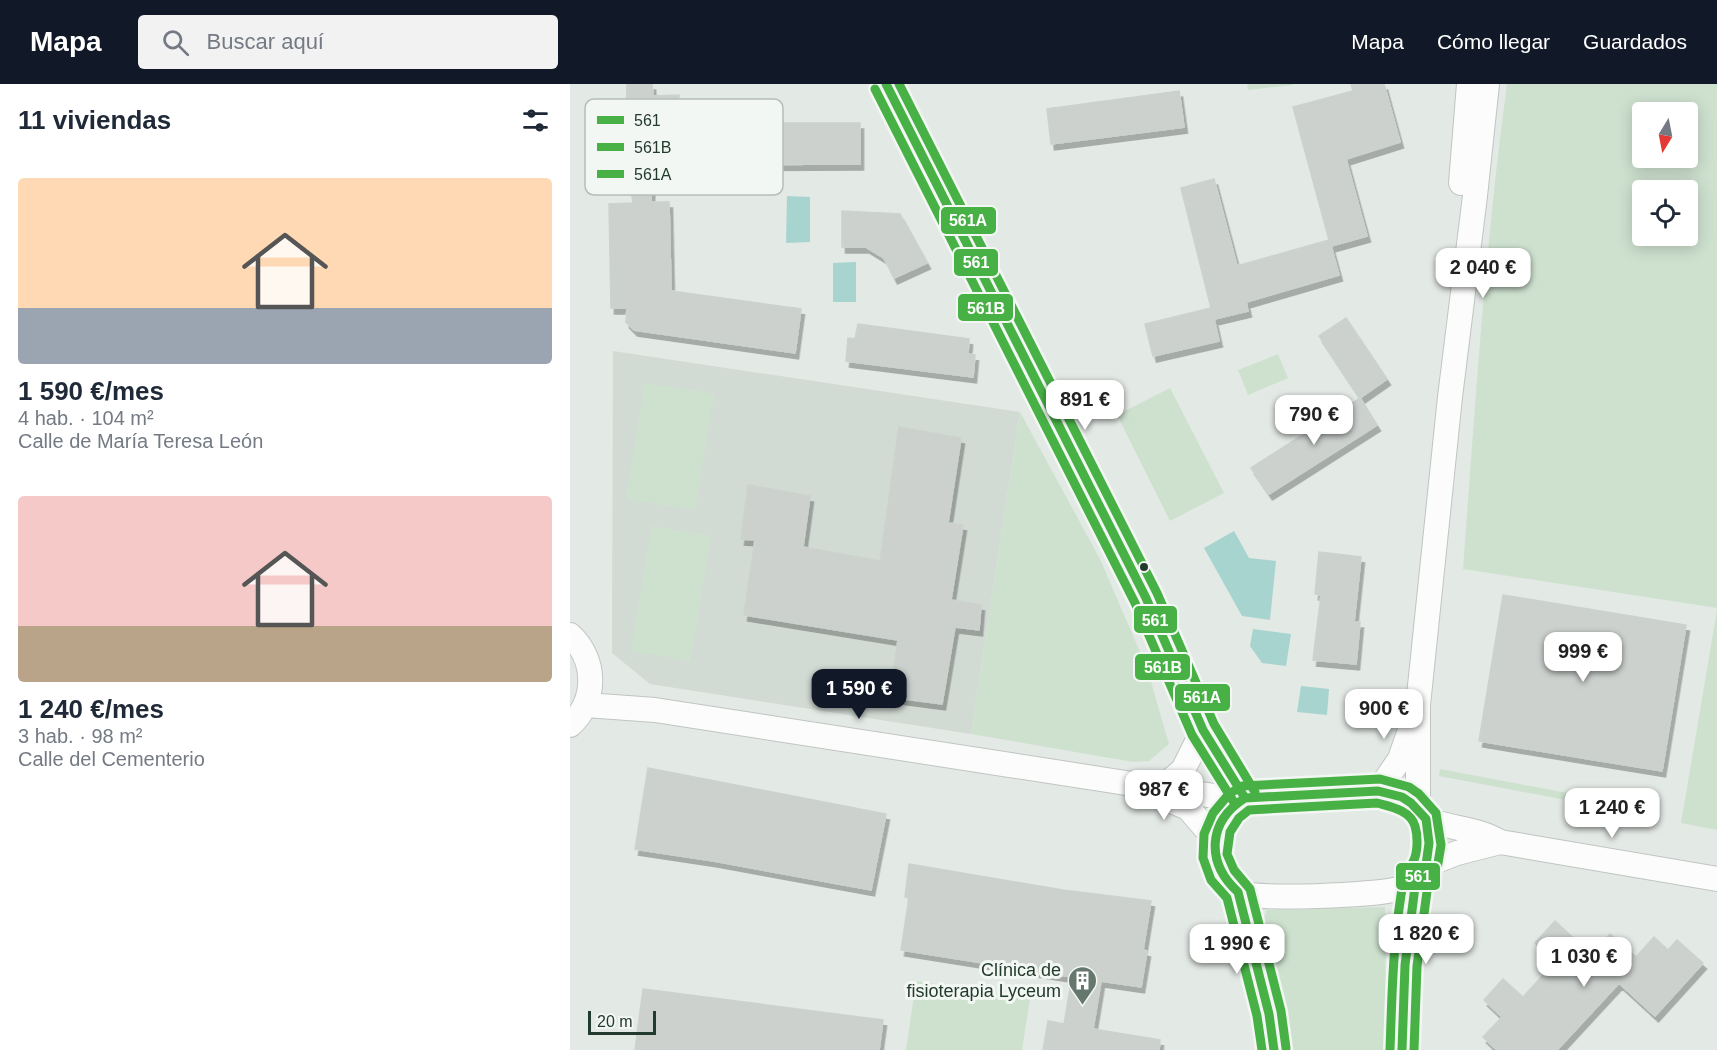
<!DOCTYPE html>
<html lang="es">
<meta charset="utf-8">
<style>
body{margin:0;font-family:Arial,sans-serif;background:#f2f2f3;color:#1f2937;height:100vh;display:flex;flex-direction:column;font-size:22px;white-space:nowrap}
*{box-sizing:border-box;margin:0}
p{font-size:20px;color:#747a83}
.icon{flex:none;width:33px;height:33px;fill:none;stroke:currentColor;stroke-width:2;stroke-linecap:round;stroke-linejoin:round}
.map{position:relative;flex:1;overflow:hidden}
.side{display:flex;flex-direction:column;background:#fff;width:570px}
.side>*{flex:none}
.needle{width:39px;rotate:190deg}
.fabs{position:absolute;left:1062px;top:18px;display:grid;gap:12px}
.fabs a{display:grid;place-items:center;width:66px;height:66px;border-radius:6px;background:#fff;box-shadow:0 3px 15px #0003;font-size:30px}
.scale{position:absolute;left:18px;bottom:15px;width:68px;box-sizing:border-box;padding-left:6px;border:3px solid #233a2e;border-top:0;font-size:16px;line-height:21px;white-space:nowrap;color:#233a2e;-webkit-text-stroke:4px #f2f7f3;paint-order:stroke}
.price{position:absolute;translate:-50% -51px;padding:0 14px;border-radius:12px;background:#fff;color:#222;font-size:20px;line-height:39px;filter:drop-shadow(0 2px 3px #0008)}
.price::after{content:'';position:absolute;left:50%;top:36px;width:18px;height:14px;margin-left:-9px;background:inherit;clip-path:polygon(0 0,100% 0,50% 100%)}
.price.on{background:#111827;color:#fff}
ul{padding:0;list-style:none}
li{display:grid;align-content:center;gap:12px;height:318px;padding:0 18px}
li span{display:grid;place-items:center;height:186px;border-radius:6px;color:#555}
li>.icon{margin-inline-start:auto}
span .icon{width:108px;height:108px;fill:#fffc;stroke-width:1}
li b{font-size:26px}
h2{display:flex;justify-content:space-between;align-items:center;height:72px;padding:0 18px;font-size:26px}
header{display:flex;align-items:center;gap:36px;box-sizing:border-box;height:84px;padding:0 30px;background:#111827;color:#fff}
header strong{font-size:28px}
nav{display:flex;gap:33px;margin-inline-start:auto;font-size:21px}
.search{width:420px;height:54px;background:#f2f2f3;display:flex;align-items:center;gap:15px;box-sizing:border-box;padding:0 21px;border-radius:6px;color:#747a83;font-size:22px}
main{display:flex;flex:1;min-height:0}
.map>svg:first-child{display:block}
</style>
<header>
<strong>Mapa</strong>
<div class="search"><svg class="icon" aria-label="search" viewBox="0 0 24 24"><circle cx="10" cy="10" r="6"/><path d="M15 15l6 6"/></svg>Buscar aquí</div>
<nav><a>Mapa</a><a>Cómo llegar</a><a>Guardados</a></nav>
</header>
<main>
<section class="side">
<h2>11 viviendas<svg class="icon" aria-label="filters" viewBox="0 0 24 24"><path d="M4 7h16M4 17h16"/><circle cx="9" cy="7" r="2"/><circle cx="15" cy="17" r="2"/></svg></h2>
<ul>
<li><span style="background:linear-gradient(#ffd9b3 70%,#9aa5b1 0)"><svg class="icon" aria-label="home" viewBox="0 0 24 24"><path d="M3 11l9-7 9 7M6 9v11h12V9"/></svg></span><div><b>1 590 €/mes</b><p>4 hab. · 104 m²</p><p>Calle de María Teresa León</p></div></li>
<li><span style="background:linear-gradient(#f6c9c9 70%,#b9a48a 0)"><svg class="icon" aria-label="home" viewBox="0 0 24 24"><path d="M3 11l9-7 9 7M6 9v11h12V9"/></svg></span><div><b>1 240 €/mes</b><p>3 hab. · 98 m²</p><p>Calle del Cementerio</p></div></li>
</ul>
</section>
<div class="map">
<svg width="1147" height="966" viewBox="0 0 1147 966">
<defs>
<filter id="shadow"><feDropShadow dx="3.5" dy="6" stdDeviation="0" flood-color="#0004"/></filter>
</defs>
<rect width="100%" height="100%" fill="#e3e9e5"/>
<path fill="#d2dad4" d="M43 267 450 328 401 650 80 600 42 569Z"/>
<path fill="#cee1cf" fill-rule="evenodd" d="M677 0H723V1L678 6Z
M937 0H1147V524L893 485C905 323 915 161 937 0ZM1072 28H1118V74H1072ZM1072 106H1118V152H1072Z
M708 270 718 294 678 311 668 286Z
M75 299 144 310 125 426 56 415Z
M600 304 654 409 600 437 547 331Z
M450 328 530 475 577 584 599 660 579 677 563 678 401 650Z
M82 442 141 452 120 577 61 567Z
M1147 526V746L1111 739Z
M870 685 1087 726 1086 733 869 692Z
M815 823 816 966H724L691 841 697 826Z
M346 897 460 915 452 966H336Z"/>
<path fill="#a8d4cf" d="M217 112 240 113V158L216 159Z
M286 178V218H263V179Z
M664 447 679 474 706 477 700 536 672 532 634 464Z
M683 545 721 550 716 582 692 579 680 562Z
M731 602 759 605 757 631 727 628Z"/>
<path fill="#ccd1ce" stroke="#ccd2ce" stroke-width="1.5" filter="url(#shadow)" d="M57 0H82L83 12 109 11 108 39H290V80L82 81 81 118H99L101 207 231 225 225 269 64 246 56 238 57 224H41L39 120 63 119 57 79 34 62 56 46Z
M781 0H814L830 58 776 75 797 152 761 162 769 191 676 218 678 227 644 235 642 226 649 257 583 272 575 240 641 224 611 104 644 95 667 182 759 156 723 23 783 7Z
M609 7 614 43 481 60 477 25Z
M272 127 330 130 357 179 324 194 314 174 296 163H272Z
M776 234 817 295 790 314 749 252Z
M288 240 399 255 398 270 405 271 403 293 276 277 278 254 285 255Z
M790 314 807 341 699 410 681 384Z
M329 343 391 354 378 439 393 441 381 516 411 521 409 546 385 543 372 620 320 613 328 556 174 531 185 456 171 455 178 401 240 412 233 463 310 477Z
M749 468 791 473 784 538H790L786 580 743 576 751 511 745 510Z
M933 511 1116 541 1092 687 909 657Z
M78 684 316 730 301 806 144 777 65 765Z
M339 780 493 806 581 817 573 866 577 867 571 903 531 897 523 945 590 956 589 966H473L478 937 494 940 502 893 331 866 339 814 335 813Z
M985 837 1022 871 1040 850 1066 873 1084 853 1098 866 1107 856 1133 879 1085 932 1049 899 987 966H927L913 953 932 933 914 916 933 895 953 913 985 878 965 859Z
M73 905 313 936 309 966H65Z"/>
<g fill="none" stroke-linecap="round" stroke-linejoin="round">
<defs>
<path id="street" d="M316 0 576 514 633 646 675 714
M891 99 899 0
M0 551C27 576 27 617 0 641
M16 621 85 626 556 699 672 716
M593 703 613 686 633 646
M808 707C827 710 854 719 857 741 859 760 861 779 847 793 843 798 834 803 828 805 806 811 686 817 668 808 657 803 647 786 646 775 645 748 649 731 672 716Z
M808 707 830 675 842 640
M589 712 618 724 645 755
M848 726V621L880 313 905 112 917 0
M856 735C881 745 907 744 930 758L1147 795
M856 781 887 769 930 758
M668 808 699 930 704 966
M832 966 835 881 846 795"/>
</defs>
<use href="#street" stroke="#c0c5c2" stroke-width="26"/>
<use href="#street" stroke="#fbfcfb" stroke-width="24"/>
<defs>
<path id="bus-1" d="M316 0 576 514 633 646 675 714
M704 966 699 930 668 808C636 779 637 738 675 714L808 707 832 713 841 719 856 735 859 759 856 781 846 795 835 881 832 966"/>
<path id="bus-2" d="M305 5 565 519 622 651 665 720
M716 964 711 927 680 805 664 786 657 770 660 748 669 734 679 726 807 719C821 723 840 726 845 742 848 752 848 769 843 778 840 784 835 788 834 794 823 851 822 909 820 966"/>
<path id="bus-3" d="M329 0 587 509 644 640 685 708
M692 966 687 932 657 814 641 796 633 774 634 750 643 729 659 710 672 702 810 695 839 703 849 710 866 729 871 761 867 785 858 800 847 882 844 966"/>
</defs>
<use href="#bus-1" stroke="#f2f7f3" stroke-width="14"/>
<use href="#bus-2" stroke="#f2f7f3" stroke-width="14"/>
<use href="#bus-3" stroke="#f2f7f3" stroke-width="14"/>
<use href="#bus-1" stroke="#48b146" stroke-width="9"/>
<use href="#bus-2" stroke="#48b146" stroke-width="9"/>
<use href="#bus-3" stroke="#48b146" stroke-width="9"/>
</g>
<defs>
<symbol id="building-pin" viewBox="-11 -11 22 30"><path d="M0 17L-7.5 6A9.5 9.5 0 1 1 7.5 6Z" fill="#66776e" stroke="#f2f7f3"/><path d="M-4-6H4V6H1V3H-1V6H-4ZM-2.5-4.3h1.7v1.8h-1.7ZM.8-4.3h1.7v1.8H.8ZM-2.5-1h1.7V.8h-1.7ZM.8-1h1.7V.8H.8Z" fill="#fff"/></symbol>
</defs>
<g fill-rule="evenodd">
<use href="#building-pin" x="496" y="880" width="33" height="45"/>
</g>
<circle fill="#233a2e" stroke="#f2f7f3" stroke-width="2" cx="574" cy="483" r="5"/>
<g text-anchor="middle" stroke-width="6" stroke-linejoin="round" paint-order="stroke">
<g font-size="18" fill="#233a2e" stroke="#f2f7f3" text-anchor="end">
<text x="491" y="892">Clínica de<tspan x="491" dy="21">fisioterapia Lyceum</tspan></text>
</g>
</g>
<rect x="15" y="15" width="198" height="96" rx="9" fill="#f2f7f3" stroke="#b4beb8" stroke-width="1.5"/>
<rect x="27" y="32" width="27" height="8" fill="#48b146"/>
<rect x="27" y="59" width="27" height="8" fill="#48b146"/>
<rect x="27" y="86" width="27" height="8" fill="#48b146"/>
<g font-size="16" fill="#233a2e">
<text x="64" y="42">561</text>
<text x="64" y="69">561B</text>
<text x="64" y="96">561A</text>
</g>
<g stroke="#f2f7f3" stroke-width="2">
<rect x="370" y="122" width="57" height="29" rx="6" fill="#48b146"/>
<rect x="383" y="164" width="46" height="29" rx="6" fill="#48b146"/>
<rect x="387" y="209" width="57" height="29" rx="6" fill="#48b146"/>
<rect x="563" y="521" width="45" height="29" rx="6" fill="#48b146"/>
<rect x="564" y="569" width="57" height="28" rx="6" fill="#48b146"/>
<rect x="604" y="599" width="57" height="29" rx="6" fill="#48b146"/>
<rect x="825" y="778" width="46" height="29" rx="6" fill="#48b146"/>
</g>
<g font-size="16" text-anchor="middle" font-weight="bold" fill="#fff">
<text x="398" y="142">561A</text>
<text x="406" y="184">561</text>
<text x="416" y="230">561B</text>
<text x="585" y="542">561</text>
<text x="593" y="589">561B</text>
<text x="632" y="619">561A</text>
<text x="848" y="798">561</text>
</g>
</svg>
<div class="fabs">
<a><svg class="needle" viewBox="-14 -14 28 28"><path d="M0-13l5 13h-10z" fill="#e53935"/><path d="M0 13l5-13h-10z" fill="#747a83"/></svg></a>
<a><svg class="icon" aria-label="locate" viewBox="0 0 24 24"><circle cx="12" cy="12" r="6"/><path d="M12 2v4M12 18v4M2 12h4M18 12h4"/></svg></a>
</div>
<div class="scale">20 m</div>
<b class="price" style="left:913px;top:215px">2 040 €</b>
<b class="price" style="left:515px;top:347px">891 €</b>
<b class="price" style="left:744px;top:362px">790 €</b>
<b class="price" style="left:1013px;top:599px">999 €</b>
<b class="price on" style="left:289px;top:636px">1 590 €</b>
<b class="price" style="left:814px;top:656px">900 €</b>
<b class="price" style="left:594px;top:737px">987 €</b>
<b class="price" style="left:1042px;top:755px">1 240 €</b>
<b class="price" style="left:856px;top:881px">1 820 €</b>
<b class="price" style="left:667px;top:891px">1 990 €</b>
<b class="price" style="left:1014px;top:904px">1 030 €</b>
</div>
</main>
